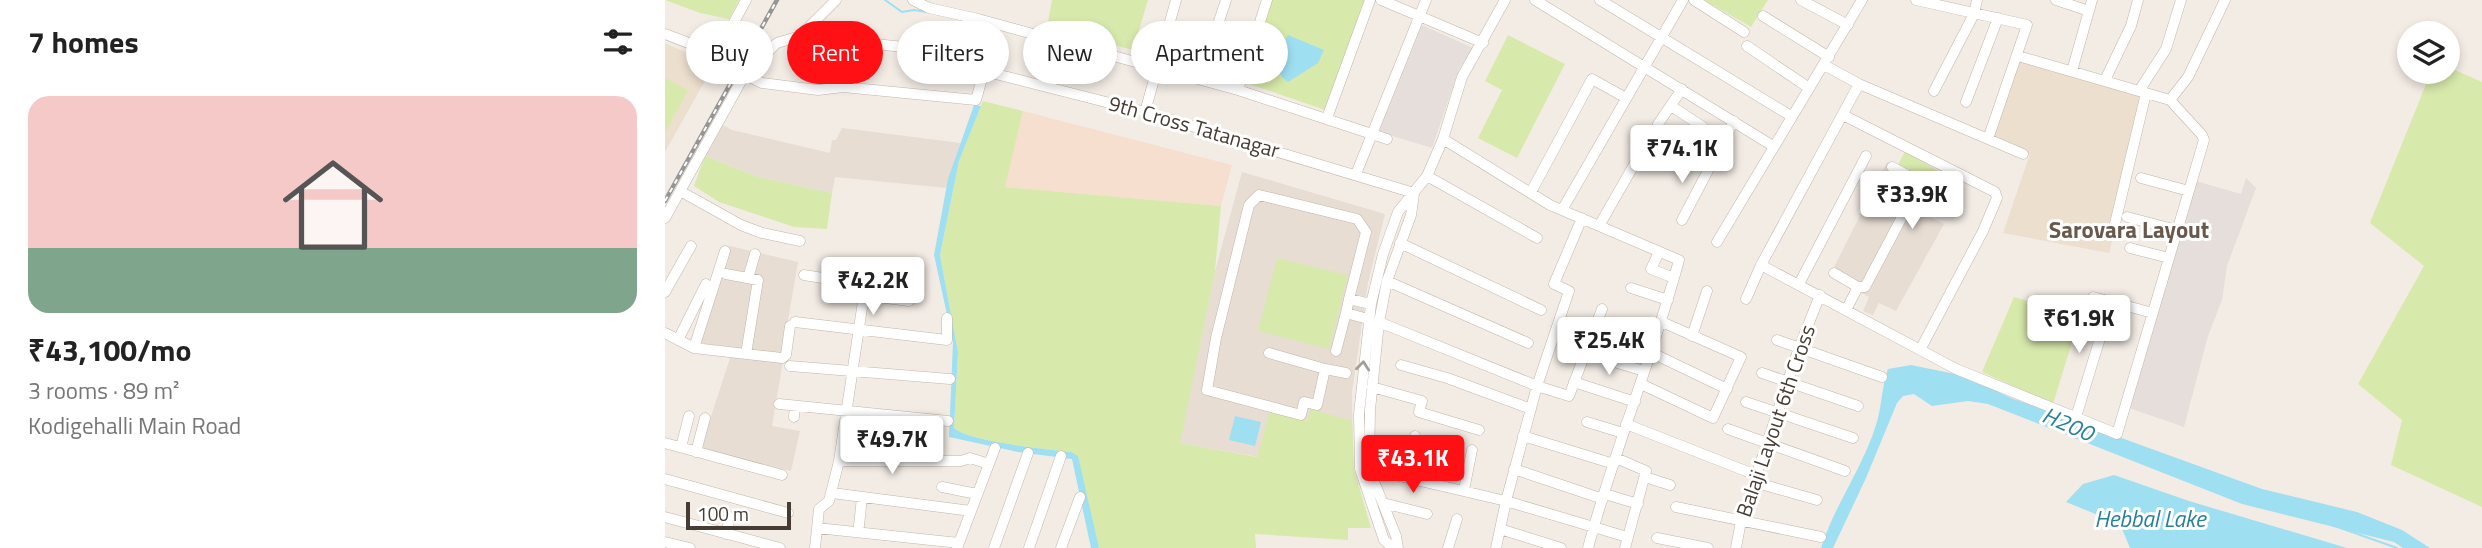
<!DOCTYPE html>
<meta charset="utf-8">
<style>
body{margin:0;font-family:"Titillium Web",sans-serif;background:#f6f6f6;color:#222;height:100vh;display:flex;flex-direction:column;font-size:26px;white-space:nowrap}
*{box-sizing:border-box;margin:0}
p{font-size:23px;color:#767676}
.icon{flex:none;width:38px;height:38px;fill:none;stroke:currentColor;stroke-width:2;stroke-linecap:round;stroke-linejoin:round}
.map{position:relative;flex:1;overflow:hidden}
.side{display:flex;flex-direction:column;background:#fff;width:665px}
.side>*{flex:none}
.top-card{position:absolute;left:21px;top:21px;width:665px;height:63px;display:flex;gap:14px}
.buttons{position:absolute;left:1732px;top:21px;display:grid;gap:14px}
.buttons a{display:grid;place-items:center;width:63px;height:63px;border-radius:50%;background:#fff;box-shadow:0 4px 10px #0003;font-size:35px}
.scale{position:absolute;left:21px;bottom:18px;width:105px;box-sizing:border-box;padding-left:7px;border:4px solid #463c34;border-top:0;font-size:19px;line-height:24px;white-space:nowrap;color:#463c34;-webkit-text-stroke:5px #fff;paint-order:stroke}
.price{position:absolute;translate:-50% -60px;padding:0 16px;border-radius:7px;background:#fff;color:#222;font-size:23px;line-height:46px;filter:drop-shadow(0 2px 4px #0008)}
.price::after{content:'';position:absolute;left:50%;top:42px;width:21px;height:16px;margin-left:-10px;background:inherit;clip-path:polygon(0 0,100% 0,50% 100%)}
.price.current{background:#ff1015;color:#fff}
ul{padding:0;list-style:none}
li{display:grid;align-content:center;gap:14px;height:371px;padding:0 28px}
li span{display:grid;place-items:center;height:217px;border-radius:21px;color:#555}
li>.icon{margin-inline-start:auto}
span .icon{width:126px;height:126px;fill:#fffc;stroke-width:1}
li b{font-size:30px}
h2{display:flex;justify-content:space-between;align-items:center;height:84px;padding:0 28px;font-size:30px}
.chip{padding:0 24px;border-radius:32px;background:#fff;box-shadow:0 4px 10px #0003;font-size:24px;line-height:63px}
.chip.current{background:#ff1015;color:#fff}
main{display:flex;flex:1;min-height:0}
.map>svg:first-child{display:block}
</style>
<main>
<section class="side">
<h2>7 homes<svg class="icon" aria-label="filters" viewBox="0 0 24 24"><path d="M4 7h16M4 17h16"/><circle cx="9" cy="7" r="2"/><circle cx="15" cy="17" r="2"/></svg></h2>
<ul>
<li><span style="background:linear-gradient(#f6c9c9 70%,#7fa58c 0)"><svg class="icon" aria-label="home" viewBox="0 0 24 24"><path d="M3 11l9-7 9 7M6 9v11h12V9"/></svg></span><div><b>₹43,100/mo</b><p>3 rooms · 89 m²</p><p>Kodigehalli Main Road</p></div></li>
</ul>
</section>
<div class="map">
<svg width="1817" height="548" viewBox="0 0 1817 548">
<rect width="100%" height="100%" fill="#f3ece5"/>
<path fill="#e7ddd3" d="M56 124 67 130 165 153 167 140H171L177 128 296 143 282 188 170 177 167 193 93 177 40 156Z
M1222 162 1257 181 1245 206 1279 224 1231 311 1214 303 1208 315 1198 311 1204 297 1165 275Z
M577 172 720 214 703 283 687 392 688 469 629 463 514 443 550 271Z
M65 246 133 262 117 356 27 342Z
M66 355 118 361 107 426 135 431 126 471 35 450Z"/>
<path fill="#f6dfcf" d="M358 111 567 165 556 206 339 187Z"/>
<path fill="#e5deda" d="M757 25 808 48 794 69 767 148 714 132Z
M1581 178 1591 188 1562 266 1557 300 1543 336 1519 427 1464 408 1531 181 1576 194Z"/>
<path fill="#eddfce" d="M0 43 49 65 0 152Z
M1353 59 1483 97 1444 253 1338 233 1365 154 1326 137Z"/>
<path fill="#d8e9ac" d="M0 0H74L64 19 35 13Z
M387 0H483L468 50 382 28Z
M606 0H701L660 110 579 82Z
M1039 0H1103L1086 27Z
M843 35 900 64 852 158 813 138 837 90 820 81Z
M1783 67 1817 82V507L1726 465 1737 420 1693 384 1759 266 1705 223 1766 72H1783Z
M0 78 23 90 0 133Z
M318 101 358 111 340 187 556 206 550 271 515 443 592 457 605 412 642 420 646 409 687 421 689 469 706 528H683V540L590 534 591 548H434L406 452C382 449 305 442 289 428L293 352 275 255 294 161Z
M1240 151 1275 172 1270 187 1232 167Z
M40 156 93 177 167 193 162 229 129 227 54 202 29 186Z
M612 258 683 275 664 349 593 331Z
M1349 297 1415 316 1388 404 1317 372Z"/>
<path fill="#9fdff2" d="M623 35 659 50 653 63 623 82C604 68 613 52 623 35Z
M309 105 316 106 294 161 275 255 293 352 289 428C305 442 382 449 406 452L413 456 434 548H426L407 459 353 452 284 437 288 342 269 255 283 179Z
M1246 365 1300 376 1346 398 1597 489 1692 512 1737 530 1765 548H1738L1729 542 1577 504 1323 404 1303 401 1267 406 1249 394 1238 396 1232 403 1201 478 1168 548H1156C1170 504 1196 471 1210 428 1217 409 1216 388 1223 369Z
M570 416 596 422 590 446 564 440Z
M1449 475 1524 501 1682 548H1465L1455 524 1401 502 1418 484Z"/>
<g fill="none" stroke-linecap="round" stroke-linejoin="round">
<path stroke="#9fdff2" stroke-width="2" d="M220 0 237 12 249 10 262 12
M312 65 313 77
M1667 525 1732 548"/>
<defs>
<path id="minor" d="M248 0 264 8 313 19 314 55
M716 0 818 43
M870 0 1108 146
M935 0 1126 116
M1029 0 1079 32
M1136 0 1183 25
M1391 0 1424 11
M1098 16 1164 57
M313 19 573 90 722 139
M0 34 52 54 72 71 97 83 153 90 178 87 311 100 319 71 480 112 749 193
M135 36 171 0
M1082 46 1144 88
M52 54 81 0
M1159 65 1194 84 1323 139 1362 25 1251 0
M1407 71 1427 0
M535 79 561 0
M1440 80 1466 26 1473 0
M573 90 602 0
M1269 91 1309 14 1312 0
M1474 91 1501 49 1516 0
M1505 100 1523 77 1560 0
M1301 102 1333 18
M1006 106 1038 127
M480 112 511 0
M1178 115 1330 192 1332 198 1318 231 1255 350
M662 118 705 0
M993 124 1017 89
M778 139 885 205 1014 260C988 357 949 450 923 548
M1323 139 1358 154
M691 174 761 0
M762 176 872 238
M1476 178 1524 191
M15 191 76 225 97 233 135 241
M866 192 927 79 961 98
M897 210 1018 0
M1462 217 1512 230
M0 218 80 74 112 43 135 36 314 55 319 71
M1017 220 1069 121
M934 226 986 135
M1448 232 1481 93
M1052 242 1197 0
M735 243 876 310
M1465 248 1504 258
M994 252 986 269 1009 278
M1096 265 1291 369 1452 434 1539 140 1537 135 1505 100 1353 56
M1169 273 1193 287
M61 274 93 280 81 354
M139 275 195 284 200 288 174 461 164 501 154 509 150 548
M83 278 90 254
M722 281 863 343
M1134 284 1201 156
M966 288 1003 300
M0 292 26 246
M198 295 244 301
M1428 297 1488 313
M1081 299 1096 265 1194 84
M1181 310 1193 287H1200L1254 185 1253 181 1227 167
M703 319 681 313 684 299 706 304
M130 322 282 340V318
M714 322 872 386 904 396 937 309
M0 333 29 348 117 358 121 355 125 326
M1027 336 1042 291
M13 340 41 284
M1112 340 1217 377
M29 348 60 251
M671 351 681 313
M985 352 1062 389
M604 353 660 369
M946 361 979 371
M736 365 782 378 866 409
M125 366 285 379
M681 373 660 369 652 405 639 402 636 415 542 390 551 338 584 205 594 195 692 219 701 232 684 299
M1097 373 1193 406
M909 382 970 402
M976 384 1048 418 1076 357 997 322
M707 387 757 401 754 412 814 430
M1081 402 1188 438
M114 404 283 421
M129 417 130 406
M1411 417 1446 302
M922 422 958 433
M961 424 1091 475
M1063 429 1180 471
M858 436 949 464
M0 443 117 475
M16 447 24 416
M31 452 40 418
M951 458 981 471 960 548
M174 461H296L305 458 324 464
M704 469 841 501 872 386 904 291 889 284 917 218
M849 469 938 499
M741 477 750 436
M980 477 1005 485
M0 479 123 513
M1089 482 1152 500
M277 487 312 494
M799 490 807 450
M167 493 306 511
M940 494 973 504
M718 503 762 514
M1011 507 1156 537
M0 517 115 548
M194 526 197 497
M152 528 294 543
M835 529 896 548
M61 534 65 517
M992 538 1043 548
M0 542 25 548
M292 548 330 448
M329 548 363 453
M364 548 396 456
M396 548 415 497
M728 548 719 540 695 469 694 414 706 304 718 254 733 212 762 176 778 139 797 77 840 0
M733 548 731 536 704 469 705 410 714 322 722 281 746 215 749 194
M783 548 792 519
M831 548 841 501 962 537
M1071 548 1076 521 1134 348 1155 295"/>
</defs>
<use href="#minor" stroke="#c2b5aa" stroke-width="11"/>
<use href="#minor" stroke="#fff" stroke-width="10"/>
<defs>
<path id="rail" d="M0 201 112 0"/>
</defs>
<use href="#rail" stroke="#959595" stroke-width="4.5"/>
<use href="#rail" stroke="#fff" stroke-width="2" stroke-dasharray="5" stroke-linecap="butt"/>
</g>
<defs><path id="oneway-chevron" d="M-2-3.5L2.5 0L-2 3.5" fill="none" stroke-width="1.6" stroke-linecap="round" stroke-linejoin="round" transform="scale(1.75)"/></defs>
<use stroke="#a29e9a" href="#oneway-chevron" transform="translate(698 366) rotate(-84)"/>
<g text-anchor="middle" stroke-width="6" stroke-linejoin="round" paint-order="stroke">
<g font-size="21" fill="#463c34" stroke="#fff">
<text transform="translate(529 127) rotate(16)" y="7">9th Cross Tatanagar</text>
<text transform="translate(1111 421) rotate(-71)" y="7">Balaji Layout 6th Cross</text>
</g>
<g font-size="23" font-weight="bold" fill="#69584b" stroke="#fff">
<text x="1464" y="238">Sarovara Layout</text>
</g>
<g font-size="23" font-style="italic" fill="#267f9c" stroke="#fff">
<text transform="translate(1403 424) rotate(23)" y="8">H200</text>
<text x="1485" y="527">Hebbal Lake</text>
</g>
</g>
</svg>
<div class="buttons">
<a><svg class="icon" aria-label="layers" viewBox="0 0 24 24"><path d="M12 4l9 5-9 5-9-5zM3 14l9 5 9-5"/></svg></a>
</div>
<div class="scale">100 m</div>
<b class="price" style="left:1017px;top:185px">₹74.1K</b>
<b class="price" style="left:1247px;top:231px">₹33.9K</b>
<b class="price" style="left:208px;top:317px">₹42.2K</b>
<b class="price" style="left:1414px;top:355px">₹61.9K</b>
<b class="price" style="left:944px;top:377px">₹25.4K</b>
<b class="price" style="left:227px;top:476px">₹49.7K</b>
<b class="price current" style="left:748px;top:495px">₹43.1K</b>
<div class="top-card">
<a class="chip">Buy</a>
<a class="chip current">Rent</a>
<a class="chip">Filters</a>
<a class="chip">New</a>
<a class="chip">Apartment</a>
</div>
</div>
</main>
